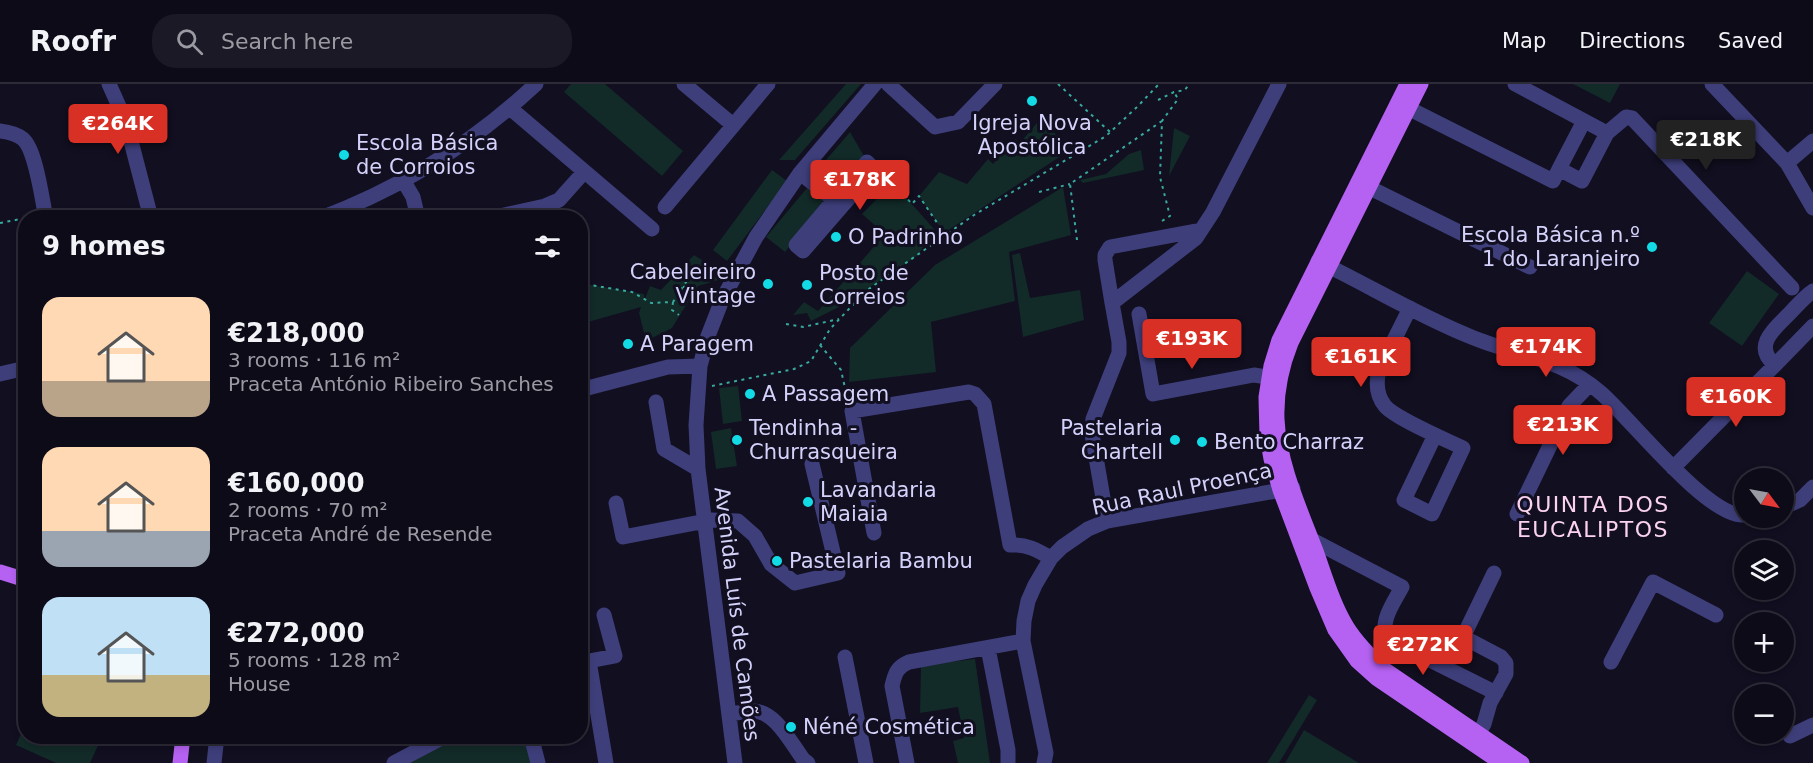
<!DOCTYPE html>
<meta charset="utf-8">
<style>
body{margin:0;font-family:"DejaVu Sans",sans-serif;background:#1b1925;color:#f1f3f6;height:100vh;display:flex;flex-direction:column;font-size:22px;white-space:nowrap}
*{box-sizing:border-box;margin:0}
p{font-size:20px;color:#9a9ba2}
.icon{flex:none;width:33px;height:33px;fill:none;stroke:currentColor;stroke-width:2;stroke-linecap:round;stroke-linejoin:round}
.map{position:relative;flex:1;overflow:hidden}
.panel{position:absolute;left:18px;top:126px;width:570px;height:534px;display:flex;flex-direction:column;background:#0d0b18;border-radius:24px;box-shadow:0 3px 9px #0003,0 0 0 2px #2d2b37}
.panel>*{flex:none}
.needle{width:39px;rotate:122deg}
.buttons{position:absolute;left:1734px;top:384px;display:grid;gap:12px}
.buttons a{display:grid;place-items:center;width:60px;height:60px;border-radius:50%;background:#0d0b18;box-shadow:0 3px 9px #0003,0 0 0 2px #2d2b37;font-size:30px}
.price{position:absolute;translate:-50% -51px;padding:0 14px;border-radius:6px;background:#d93025;color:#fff;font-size:20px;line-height:39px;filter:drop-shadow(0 2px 3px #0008)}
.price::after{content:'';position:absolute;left:50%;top:36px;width:18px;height:14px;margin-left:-9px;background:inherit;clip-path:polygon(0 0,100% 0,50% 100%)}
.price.on{background:#222;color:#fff}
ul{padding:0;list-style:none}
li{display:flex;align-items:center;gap:18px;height:150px;padding:0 24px}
li span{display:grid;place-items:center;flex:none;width:168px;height:120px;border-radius:18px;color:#555}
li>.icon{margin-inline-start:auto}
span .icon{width:72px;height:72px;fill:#fffc;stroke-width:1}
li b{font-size:26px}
h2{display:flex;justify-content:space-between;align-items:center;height:72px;padding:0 24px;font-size:26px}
header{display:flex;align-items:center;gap:36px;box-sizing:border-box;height:84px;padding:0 30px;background:#0d0b18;border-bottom:2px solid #2d2b37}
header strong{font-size:28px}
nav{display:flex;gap:33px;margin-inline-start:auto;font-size:21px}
.search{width:420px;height:54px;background:#1b1925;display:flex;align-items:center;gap:15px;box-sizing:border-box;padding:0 21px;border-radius:24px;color:#9a9ba2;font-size:22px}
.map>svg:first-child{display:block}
</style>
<header>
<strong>Roofr</strong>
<div class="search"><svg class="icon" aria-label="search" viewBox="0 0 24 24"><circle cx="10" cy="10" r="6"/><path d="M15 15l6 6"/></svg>Search here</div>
<nav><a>Map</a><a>Directions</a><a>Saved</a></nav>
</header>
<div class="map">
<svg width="1813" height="679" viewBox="0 0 1813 679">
<rect width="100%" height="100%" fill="#110f20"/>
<path fill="#122a28" d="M571 0H605L683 67 662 92 564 8Z
M846 0H861L795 76H779Z
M1573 0H1620L1610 19Z
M1042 33 1048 39 1067 68 944 149 919 112 939 88 967 100 988 75 993 80 1015 55 1020 59Z
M1174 44 1190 52 1169 92Z
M850 48 864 72 834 107 814 90Z
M1141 66 1144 86 1083 99 1080 96 1106 90 1129 70Z
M772 86 787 97 727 177 713 166Z
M893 99 935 146 917 172 843 221 811 237 807 229 793 231 804 218 818 227 885 150 862 130Z
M1063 103 1071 151 1009 168 1015 217 931 238 936 288 849 298 850 264 935 181Z
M807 104 826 119 785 168 766 153Z
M1020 169 1030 214 1080 206 1084 236 1023 253 1012 171Z
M694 171 716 185 722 195 698 202 672 244 646 257 639 229 641 223 581 240V206L585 200 644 210V217L650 202 661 206Z
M1747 187 1779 210 1742 262 1709 239Z
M738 302 742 337 723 340 719 304Z
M731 344 737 382 716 385 711 348Z
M975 575 990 679H958L953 657 964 654 958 623 920 629 921 583 940 579Z
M1309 611 1317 616 1279 679H1267Z
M25 641 26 652 91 653 100 657 90 679H56L16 661Z
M1304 646 1359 679H1285Z
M461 652 531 653 538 679H407Z"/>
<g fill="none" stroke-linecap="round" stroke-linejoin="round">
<path stroke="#38a99d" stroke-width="2" stroke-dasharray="3 4.5" stroke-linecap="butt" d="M1058 0 1110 48
M1158 16 1174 8 1185 6 1189 0
M893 99 912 120 919 112 944 149
M1039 108 1070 100
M1162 137 1170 132 1160 93 1162 37 1178 15 1174 8
M0 139 26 134
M1077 156 1070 100 1162 37
M580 196 585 200 632 208 651 219 673 218C685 201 689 186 711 182
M683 203 698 202
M580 206 585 200
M673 218 672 226 679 231
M786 240 803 243 839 235
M820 261 841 286 847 313
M712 302 794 285 811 277 830 245 866 207 974 131 1106 52 1137 23 1159 0"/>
<path stroke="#3e3e7b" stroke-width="15" d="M109 0 126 38 151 134
M684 0 733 41
M888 0 935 43 958 38 995 0
M1515 0 1607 49 1582 97 1559 85 1584 37
M1712 0 1787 79 1813 124
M1398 19 1553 97 1559 85
M510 24 652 145
M0 47C8 48 17 50 23 55 36 66 42 116 46 134
M1607 49 1626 33 1632 34 1792 204
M1787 79 1813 57
M800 89 834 116 796 161 803 167 874 85 867 78 834 116
M403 96 413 113 418 134
M1358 98 1530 183
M665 123 768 0
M321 134C401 104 474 58 536 0
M491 134 545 122 559 116 584 88
M1318 177C1368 201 1417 231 1469 252 1516 272 1560 273 1601 309 1630 334 1708 434 1744 431
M1813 207C1804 213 1797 222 1789 230 1775 244 1752 262 1775 281L1813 242
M1112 219 1105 176V171L1110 163 1201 146
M1410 224 1379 286C1376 298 1376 311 1385 322 1395 334 1446 356 1463 364L1432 430 1404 416 1435 351
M1139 230 1153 310 1254 291 1280 295
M0 290 26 284
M580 306 668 283 700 282
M656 318 664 365 698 385
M1673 384 1775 281
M616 419 623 453 711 436 738 437 755 452 771 480 795 499 838 489 812 380
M1784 423 1800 416 1813 403
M1517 430 1569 322 1589 301
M1107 437 1092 350 1093 335 1119 269V258L1112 219 1196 154 1213 128 1279 0
M874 449 852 327 969 308 975 310 984 320 1010 461C1027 460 1037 466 1051 474
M1312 456 1402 503C1395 517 1376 541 1390 556L1496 609
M604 531 615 572 589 577 606 679
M988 564 1008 666V679
M845 573 866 679
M1611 578 1653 498 1716 531
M729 631C736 629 745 627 752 627 775 626 791 659 803 675L808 679
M531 652 538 679
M1790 652 1813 641
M1472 659 1484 640 1490 619 1506 590V579L1501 573 1463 553 1494 489
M214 679 217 652
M394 679 445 652
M735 679 698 385 696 341 700 282 708 252 722 216 756 153 800 89 875 0
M907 679 892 602C895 589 897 583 909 578L1023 557
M1044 679 1046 669 1023 557 1024 537 1028 517 1035 501 1051 474 1062 463 1088 445 1107 437 1293 404"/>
<path stroke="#b562f2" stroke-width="15" d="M1407 0 1279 256 1271 282 1266 313 1267 352 1271 375 1280 406 1317 504 1335 546 1357 577 1376 594 1501 679
M1421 0 1291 259C1281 284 1276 308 1277 335 1279 380 1300 425 1316 467 1325 492 1333 520 1347 543 1357 559 1370 572 1384 585L1522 679
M0 488 26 496
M180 679 183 652"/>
</g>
<g fill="#13dbe6" stroke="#110f20" stroke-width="2">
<circle cx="1032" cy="17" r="6"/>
<circle cx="344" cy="71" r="6"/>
<circle cx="836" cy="153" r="6"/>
<circle cx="1652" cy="163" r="6"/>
<circle cx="768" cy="200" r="6"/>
<circle cx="807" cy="201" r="6"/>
<circle cx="628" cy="260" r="6"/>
<circle cx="750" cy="310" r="6"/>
<circle cx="737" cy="356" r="6"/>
<circle cx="1175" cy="356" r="6"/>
<circle cx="1202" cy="358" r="6"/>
<circle cx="808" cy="418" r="6"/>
<circle cx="777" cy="477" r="6"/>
<circle cx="791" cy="643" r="6"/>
</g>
<g text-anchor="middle" stroke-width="6" stroke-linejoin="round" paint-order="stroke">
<g font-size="21" fill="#d4d2fb" stroke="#110f20" text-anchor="start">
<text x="1032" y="46" text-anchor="middle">Igreja Nova<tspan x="1032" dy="24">Apostólica</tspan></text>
<text x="356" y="66">Escola Básica<tspan x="356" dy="24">de Corroios</tspan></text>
<text x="1640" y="158" text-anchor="end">Escola Básica n.º<tspan x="1640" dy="24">1 do Laranjeiro</tspan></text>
<text x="848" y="160">O Padrinho</text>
<text x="756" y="195" text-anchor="end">Cabeleireiro<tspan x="756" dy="24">Vintage</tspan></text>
<text x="819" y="196">Posto de<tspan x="819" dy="24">Correios</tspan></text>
<text x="640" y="267">A Paragem</text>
<text x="762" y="317">A Passagem</text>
<text x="749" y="351">Tendinha -<tspan x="749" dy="24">Churrasqueira</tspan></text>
<text x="1163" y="351" text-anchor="end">Pastelaria<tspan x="1163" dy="24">Chartell</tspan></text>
<text x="1214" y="365">Bento Charraz</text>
<text x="820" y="413">Lavandaria<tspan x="820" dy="24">Maiaia</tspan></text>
<text x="789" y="484">Pastelaria Bambu</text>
<text x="803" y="650">Néné Cosmética</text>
</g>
<g font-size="21" fill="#d4d2fb" stroke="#110f20">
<text transform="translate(1182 405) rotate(-12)" y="7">Rua Raul Proença</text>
<text transform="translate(737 530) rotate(83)" y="7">Avenida Luís de Camões</text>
</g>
<g font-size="22" letter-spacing="1.5" fill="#fbd3ef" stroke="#110f20">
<text x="1593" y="428">QUINTA DOS<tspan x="1593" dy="25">EUCALIPTOS</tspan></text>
</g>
</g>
</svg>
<div class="buttons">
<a><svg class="needle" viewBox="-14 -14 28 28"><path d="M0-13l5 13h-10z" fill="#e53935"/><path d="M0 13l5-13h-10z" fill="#9a9ba2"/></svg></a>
<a><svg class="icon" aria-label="layers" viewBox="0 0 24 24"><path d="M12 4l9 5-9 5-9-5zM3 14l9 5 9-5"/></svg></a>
<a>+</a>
<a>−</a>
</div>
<b class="price" style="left:118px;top:71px">€264K</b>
<b class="price on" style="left:1706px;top:87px">€218K</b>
<b class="price" style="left:860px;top:127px">€178K</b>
<b class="price" style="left:1192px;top:286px">€193K</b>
<b class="price" style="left:1546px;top:294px">€174K</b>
<b class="price" style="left:1361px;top:304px">€161K</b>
<b class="price" style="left:1736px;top:344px">€160K</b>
<b class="price" style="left:1563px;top:372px">€213K</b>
<b class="price" style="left:1423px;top:592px">€272K</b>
<section class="panel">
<h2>9 homes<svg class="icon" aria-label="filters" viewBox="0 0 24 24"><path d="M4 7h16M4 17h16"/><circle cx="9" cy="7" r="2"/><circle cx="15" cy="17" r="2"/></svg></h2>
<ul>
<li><span style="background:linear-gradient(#ffd9b3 70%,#b9a48a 0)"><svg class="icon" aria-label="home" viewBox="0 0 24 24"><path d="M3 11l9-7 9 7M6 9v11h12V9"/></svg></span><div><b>€218,000</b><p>3 rooms · 116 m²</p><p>Praceta António Ribeiro Sanches</p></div></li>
<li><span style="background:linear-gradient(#ffd9b3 70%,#9aa5b1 0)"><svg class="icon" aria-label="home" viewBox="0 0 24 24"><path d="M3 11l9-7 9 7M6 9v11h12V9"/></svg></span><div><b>€160,000</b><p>2 rooms · 70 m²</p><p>Praceta André de Resende</p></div></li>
<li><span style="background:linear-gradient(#bfe0f5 65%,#c2b280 0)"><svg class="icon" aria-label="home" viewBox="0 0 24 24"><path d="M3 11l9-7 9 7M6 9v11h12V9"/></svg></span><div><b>€272,000</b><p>5 rooms · 128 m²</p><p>House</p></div></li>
</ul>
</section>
</div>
